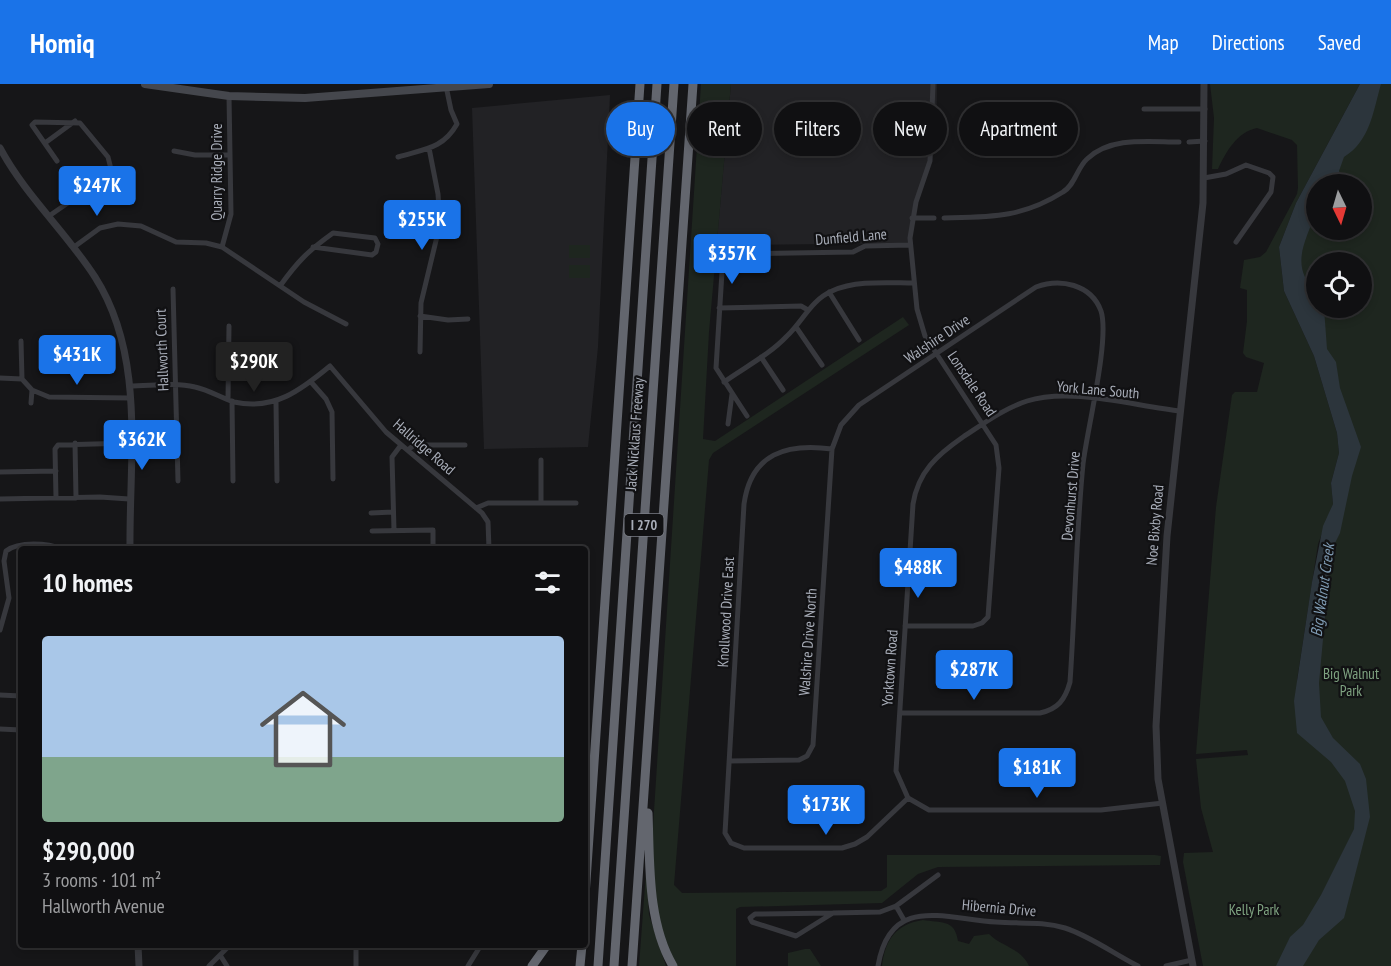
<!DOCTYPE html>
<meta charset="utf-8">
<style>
body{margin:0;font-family:"PT Sans Narrow",sans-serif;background:#19191b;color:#f1f3f6;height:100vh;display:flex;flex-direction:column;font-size:22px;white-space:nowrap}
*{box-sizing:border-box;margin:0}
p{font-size:20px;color:#9c9d9f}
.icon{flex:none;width:33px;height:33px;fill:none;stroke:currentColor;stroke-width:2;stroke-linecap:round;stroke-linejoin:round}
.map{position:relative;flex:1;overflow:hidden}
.sheet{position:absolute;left:18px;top:462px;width:570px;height:402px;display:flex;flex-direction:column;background:#101012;border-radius:6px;box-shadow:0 3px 9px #0003,0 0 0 2px #303032}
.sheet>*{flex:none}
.banner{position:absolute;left:606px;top:18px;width:570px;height:54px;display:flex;gap:12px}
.needle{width:39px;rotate:175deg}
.controls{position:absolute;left:1306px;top:90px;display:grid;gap:12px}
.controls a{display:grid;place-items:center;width:66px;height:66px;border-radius:50%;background:#101012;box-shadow:0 3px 9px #0003,0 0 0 2px #303032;font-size:30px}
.price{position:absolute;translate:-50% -51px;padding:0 14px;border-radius:6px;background:#1a73e8;color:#fff;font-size:20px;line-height:39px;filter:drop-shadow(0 2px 3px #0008)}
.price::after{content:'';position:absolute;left:50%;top:36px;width:18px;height:14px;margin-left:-9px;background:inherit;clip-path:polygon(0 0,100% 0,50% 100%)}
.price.current{background:#222;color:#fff}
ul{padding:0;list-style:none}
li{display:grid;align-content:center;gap:12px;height:318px;padding:0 24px}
li span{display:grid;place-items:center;height:186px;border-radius:6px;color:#555}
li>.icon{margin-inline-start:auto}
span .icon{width:108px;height:108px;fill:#fffc;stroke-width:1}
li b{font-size:26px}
h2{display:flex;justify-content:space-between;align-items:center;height:72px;padding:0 24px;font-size:26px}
.tag{padding:0 21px;border-radius:27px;background:#101012;box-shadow:0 3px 9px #0003,0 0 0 2px #303032;font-size:21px;line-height:54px}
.tag.current{background:#1a73e8;color:#fff}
header{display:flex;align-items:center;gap:36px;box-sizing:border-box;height:84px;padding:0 30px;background:#1a73e8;color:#fff}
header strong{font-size:28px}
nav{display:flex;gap:33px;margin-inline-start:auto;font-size:21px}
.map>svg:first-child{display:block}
</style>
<header>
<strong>Homiq</strong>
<nav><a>Map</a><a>Directions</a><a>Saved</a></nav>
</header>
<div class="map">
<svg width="1391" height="882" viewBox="0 0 1391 882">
<rect width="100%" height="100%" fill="#161618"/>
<path fill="#222225" d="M731 0H937L936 65 932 66 911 140 910 159 743 161V166L716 167Z
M610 11 598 263 588 363 484 365 472 24Z"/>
<path fill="#1e261f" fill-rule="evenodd" d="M701 0H731L709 248 703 355 715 357 903 233 909 241 713 369 709 376 674 801 682 809 881 807 887 803V771H1155L1161 772 1160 781 938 783 918 790 882 819 740 823 736 825V882H673L656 833 652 758Z
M1210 0H1360L1296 119 1279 163 1284 207 1314 272 1337 349 1339 369 1331 399 1333 420 1318 460 1297 596 1314 644 1326 465 1347 392 1339 329 1288 190 1317 119V146H1362V100H1328L1372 0H1391V882H1203L1183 778 1184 769 1213 768 1201 724 1196 675 1248 671 1247 666 1196 670 1216 423 1232 311 1235 308H1257L1264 279 1246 273 1243 269 1247 237V206L1240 204 1244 176 1260 173 1266 168 1297 110 1298 104 1297 61 1292 56 1257 44C1237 48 1226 68 1218 85H1212L1214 34ZM1317 178H1362V224H1317Z
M569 161H590V174H569Z
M569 181H590V194H569Z
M646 788 649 831 666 882H639Z
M923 836C941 839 955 835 958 857L969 860 974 852 989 850C1002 863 1021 864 1029 882H882C885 856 896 840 923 836Z
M805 865H810L821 882H788V869Z"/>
<path fill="#2c353c" d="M1360 0H1381C1373 28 1370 57 1344 73L1339 87 1342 96 1338 100H1317C1317 109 1319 121 1316 128 1305 159 1289 182 1317 209V224H1324L1327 265 1336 278 1340 304 1361 363 1352 392 1340 449 1331 467 1319 599 1321 633 1333 654 1360 680 1366 695 1370 733 1344 834 1319 856 1303 882H1276L1290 853 1303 841 1321 811 1354 745 1355 727 1345 697 1331 678 1297 649 1294 617 1312 498 1323 442 1333 420 1331 399 1339 369 1337 349 1314 272 1284 207 1279 163 1296 119Z"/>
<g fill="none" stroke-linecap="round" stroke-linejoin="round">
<path stroke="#37383d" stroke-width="5" d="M1144 25H1205
M1189 58 1205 57
M45 59 75 37
M174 67 195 71H230
M398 73C424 65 443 65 457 40L451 26 446 2
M1204 94 1226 90 1246 81 1269 89 1273 93 1271 108 1236 158
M49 132 104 94 111 85 108 73 80 39 35 38 32 41 57 77
M912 134H934
M944 134C990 133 1022 134 1063 108 1075 101 1077 84 1087 75 1111 52 1150 58 1179 58
M74 163 100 144 118 140 141 142 176 158 206 159 222 163 304 218 346 240
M222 163 231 130 229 12
M280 202C298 177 308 167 333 149L375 154 378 160 376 168 372 171 313 163
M173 205 178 397
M829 208 859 256
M719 224 801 222 808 226
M420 232 448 236 468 235
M796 243 822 281
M21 257 22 295
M420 268 421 219 440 140 438 110 429 64
M761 273 783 306
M0 294 22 295 32 306 49 313 130 314
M311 298 326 315 332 328 333 395
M724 298C745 283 769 271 787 252 803 237 811 216 832 207 856 196 888 199 914 199
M129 302C151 302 174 298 195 303 209 306 221 314 234 318 274 327 301 306 330 282L386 348 482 429 488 438 489 465
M228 315 229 242
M232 317 233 397
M276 318 277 397
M31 319 32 306
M747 332 716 284 723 172 728 170 853 168 865 162 910 161
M728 340 732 310
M75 359 76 414
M832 365C787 359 751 369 744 420L725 749 731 759 744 764H842L855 760 867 753 908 714
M408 366 414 361H465
M541 376V419
M0 388 56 387
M56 414 55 365 58 361 130 359
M0 415 100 413 129 415
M476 424 488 419H576
M371 429 393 428
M394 446 392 373 401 361
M372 447 433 446V465
M905 542H973L982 539 988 533 999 384 996 361 925 252 917 225 910 154 916 118 930 77 933 0
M0 546 9 514 4 477 6 467C19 457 48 459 62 465
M0 611 21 612
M0 645 21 646
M729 677 799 676 807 672 813 661 832 365 841 341 859 321 1036 203C1060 194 1091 200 1101 227 1110 255 1087 346 1083 380 1076 452 1075 526 1070 598 1065 616 1058 625 1040 629H900
M1163 719 1101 726H929L908 714 896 687 913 420C918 388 937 371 963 353 983 340 1003 325 1027 317 1071 303 1134 322 1181 327
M896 822 938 791
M833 829 755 830 750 834 752 838 796 852 833 829 880 828 896 822 904 836
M356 861V882
M220 871 227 882
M209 882 230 861
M468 882 481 861
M878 882C890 810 945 835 996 838 1019 840 1042 837 1065 844 1090 852 1114 870 1138 882
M1166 882 1192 876"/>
<path stroke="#37383d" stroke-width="7" d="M0 64C25 111 66 148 95 193 146 273 129 374 130 465
M138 861 139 882
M1193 882 1158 695 1156 642 1167 452 1203 119 1204 0"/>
<path stroke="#45474d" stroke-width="8" d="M145 0 229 12 305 14 489 0"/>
<path stroke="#63666e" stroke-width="9" d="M648 729C650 778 647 838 673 882
M585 812 640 0
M532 882 547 861
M580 882 582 861
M598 882 657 0
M614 882 674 0
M632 882 693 0"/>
</g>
<g text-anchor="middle" stroke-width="4.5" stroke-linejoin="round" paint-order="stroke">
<rect fill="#111113" stroke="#7b7e86" stroke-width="1.5" x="624.5" y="430" width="39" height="22" rx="4.5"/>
<g font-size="14" font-weight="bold" fill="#a8adb8">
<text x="644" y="446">I 270</text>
</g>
<g font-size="15" fill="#a8adb8" stroke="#111113">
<text transform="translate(217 88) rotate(-90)" y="5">Quarry Ridge Drive</text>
<text transform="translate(851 153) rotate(-5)" y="5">Dunfield Lane</text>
<text transform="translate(937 255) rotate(-34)" y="5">Walshire Drive</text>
<text transform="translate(162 266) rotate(-92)" y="5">Hallworth Court</text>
<text transform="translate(972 300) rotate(56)" y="5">Lonsdale Road</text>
<text transform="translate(1098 306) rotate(5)" y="5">York Lane South</text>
<text transform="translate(635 350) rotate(-86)" y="5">Jack Nicklaus Freeway</text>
<text transform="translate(424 363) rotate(41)" y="5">Hallridge Road</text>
<text transform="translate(1071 412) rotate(-85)" y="5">Devonhurst Drive</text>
<text transform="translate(1155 441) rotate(-85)" y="5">Noe Bixby Road</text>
<text transform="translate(726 528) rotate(-87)" y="5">Knollwood Drive East</text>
<text transform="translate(808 558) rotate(-86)" y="5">Walshire Drive North</text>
<text transform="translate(890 584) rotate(-86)" y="5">Yorktown Road</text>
<text transform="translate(999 824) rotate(5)" y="5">Hibernia Drive</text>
</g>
<g font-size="15" fill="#7fa381" stroke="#111113">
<text x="1351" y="595">Big Walnut<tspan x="1351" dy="17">Park</tspan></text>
<text x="1254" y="831">Kelly Park</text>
</g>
<g font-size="16" font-style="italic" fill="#7f9bb3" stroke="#111113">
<text transform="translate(1322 506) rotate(-82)" y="6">Big Walnut Creek</text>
</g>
</g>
</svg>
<div class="controls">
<a><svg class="needle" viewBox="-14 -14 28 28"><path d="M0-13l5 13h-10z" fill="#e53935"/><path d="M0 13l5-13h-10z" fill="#9c9d9f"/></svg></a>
<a><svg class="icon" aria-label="locate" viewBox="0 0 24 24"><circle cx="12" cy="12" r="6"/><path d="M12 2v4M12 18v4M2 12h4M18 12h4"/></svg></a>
</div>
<b class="price" style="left:97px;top:133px">$247K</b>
<b class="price" style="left:422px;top:167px">$255K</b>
<b class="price" style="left:732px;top:201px">$357K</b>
<b class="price" style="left:77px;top:302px">$431K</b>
<b class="price current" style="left:254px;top:309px">$290K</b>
<b class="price" style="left:142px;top:387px">$362K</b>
<b class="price" style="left:918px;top:515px">$488K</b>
<b class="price" style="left:974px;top:617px">$287K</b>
<b class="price" style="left:1037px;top:715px">$181K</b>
<b class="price" style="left:826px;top:752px">$173K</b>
<div class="banner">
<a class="tag current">Buy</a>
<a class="tag">Rent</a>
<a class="tag">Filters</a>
<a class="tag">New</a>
<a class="tag">Apartment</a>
</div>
<section class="sheet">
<h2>10 homes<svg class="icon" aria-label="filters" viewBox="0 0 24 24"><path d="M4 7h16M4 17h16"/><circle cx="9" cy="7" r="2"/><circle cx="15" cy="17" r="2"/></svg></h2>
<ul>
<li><span style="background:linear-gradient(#a9c7e8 65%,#7fa58c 0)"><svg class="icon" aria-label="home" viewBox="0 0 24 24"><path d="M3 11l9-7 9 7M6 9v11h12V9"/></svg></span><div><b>$290,000</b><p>3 rooms · 101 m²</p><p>Hallworth Avenue</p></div></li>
</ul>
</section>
</div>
